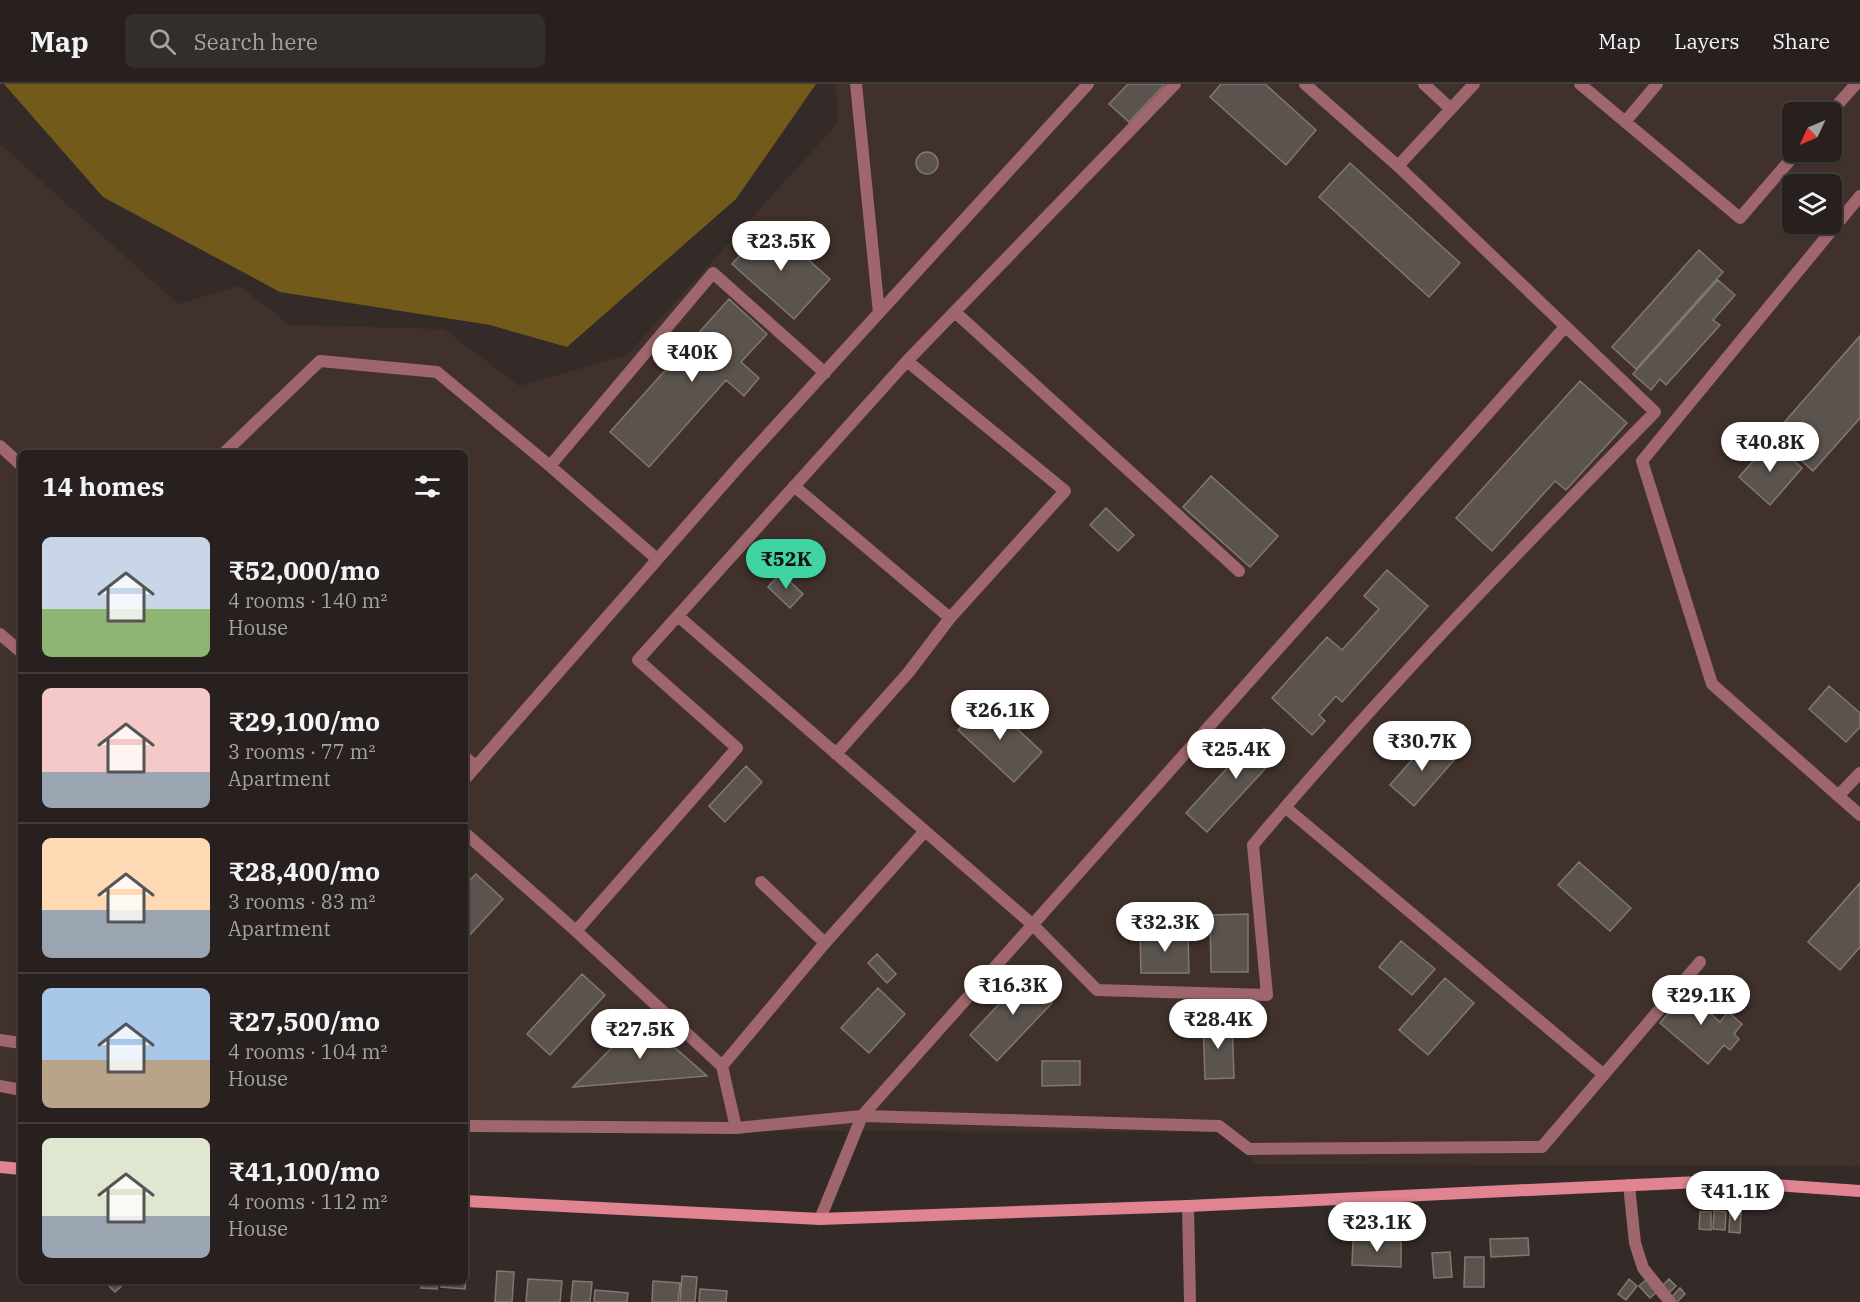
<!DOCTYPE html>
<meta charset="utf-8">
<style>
body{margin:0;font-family:"IBM Plex Serif",serif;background:#332d2b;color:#f1f3f6;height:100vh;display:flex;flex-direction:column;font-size:22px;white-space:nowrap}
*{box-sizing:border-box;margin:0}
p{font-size:20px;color:#a4a3a4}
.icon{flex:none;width:33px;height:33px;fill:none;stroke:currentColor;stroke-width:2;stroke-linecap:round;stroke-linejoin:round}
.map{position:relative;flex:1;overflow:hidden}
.sheet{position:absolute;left:18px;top:366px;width:450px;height:834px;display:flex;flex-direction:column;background:#27201e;border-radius:9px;box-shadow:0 2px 4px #0004,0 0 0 2px #433e3c}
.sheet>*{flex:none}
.needle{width:39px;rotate:226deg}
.fabs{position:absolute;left:1782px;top:18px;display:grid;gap:12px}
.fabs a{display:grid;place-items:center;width:60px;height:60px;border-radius:9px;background:#27201e;box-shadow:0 2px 4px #0004,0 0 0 2px #433e3c;font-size:30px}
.price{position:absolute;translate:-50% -51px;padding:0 14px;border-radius:21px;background:#fff;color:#222;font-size:20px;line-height:39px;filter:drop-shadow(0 2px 3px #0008)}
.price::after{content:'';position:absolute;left:50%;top:36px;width:18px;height:14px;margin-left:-9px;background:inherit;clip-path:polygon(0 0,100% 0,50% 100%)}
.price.current{background:#3fd4a2;color:#111}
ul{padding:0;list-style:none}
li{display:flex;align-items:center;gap:18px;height:150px;padding:0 24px}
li+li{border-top:2px solid #433e3c}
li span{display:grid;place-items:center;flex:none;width:168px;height:120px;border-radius:9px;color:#555}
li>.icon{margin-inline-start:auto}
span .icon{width:72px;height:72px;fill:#fffc;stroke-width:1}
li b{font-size:26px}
h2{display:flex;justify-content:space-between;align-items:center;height:72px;padding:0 24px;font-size:26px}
header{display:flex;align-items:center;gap:36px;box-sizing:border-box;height:84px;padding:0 30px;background:#27201e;border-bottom:2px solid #433e3c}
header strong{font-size:28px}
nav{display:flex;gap:33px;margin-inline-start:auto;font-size:21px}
.search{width:420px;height:54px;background:#332d2b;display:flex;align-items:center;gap:15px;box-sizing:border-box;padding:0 21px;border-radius:9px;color:#a4a3a4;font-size:22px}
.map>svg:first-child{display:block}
</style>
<header>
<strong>Map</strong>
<div class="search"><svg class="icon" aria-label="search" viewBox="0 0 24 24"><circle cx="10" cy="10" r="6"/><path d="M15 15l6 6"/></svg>Search here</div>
<nav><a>Map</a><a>Layers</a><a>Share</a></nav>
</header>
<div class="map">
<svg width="1860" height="1218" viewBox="0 0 1860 1218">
<rect width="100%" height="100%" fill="#342b28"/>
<path fill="#41312c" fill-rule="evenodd" d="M836 0H1860V1082L1257 1080 1218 1048 465 1046V369H21V1006L0 1003V60L178 220 239 202 290 241 444 245 519 302 627 271 838 39ZM1792 28H1832V68H1792ZM1792 100H1832V140H1792Z"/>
<path fill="#725b1a" d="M4 0H816L736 115 567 263 490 241 280 208 103 113Z"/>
<path fill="#5b534d" stroke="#807871" stroke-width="1.5" d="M1128 0H1165L1129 38 1109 20Z
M1221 0H1265L1316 46 1286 81 1210 13Z
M916 79a11 11 0 1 1 22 0a11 11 0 1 1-22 0Z
M1350 79 1460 179 1429 213 1319 113Z
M768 140 830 195 794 235 732 180Z
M1699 166 1723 188 1636 285 1612 263Z
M1718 196 1735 211 1713 236 1720 241 1666 301 1660 295 1651 306 1633 290Z
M729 215 767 250 741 278 759 294 744 312 726 296 649 383 610 348Z
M1860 252V334L1813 387 1773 351Z
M1580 297 1627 339 1566 406 1555 397 1492 467 1456 434Z
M1771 357 1802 384 1770 421 1739 393Z
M1211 392 1278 452 1250 483 1183 423Z
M1106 424 1134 451 1118 467 1090 441Z
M1387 486 1428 522 1342 618 1336 612 1319 631 1325 637 1312 651 1272 614 1327 553 1342 566 1379 525 1364 512Z
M781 489 803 510 790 524 768 503Z
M1829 602 1860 629V643L1846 658 1809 625Z
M986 616 1042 668 1014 698 958 646Z
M1264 644 1285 663 1207 748 1186 729Z
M1430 655 1454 676 1414 722 1390 701Z
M746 682 762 698 725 738 709 722Z
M1579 778 1631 824 1610 847 1558 801Z
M476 790 503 815 465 856V801Z
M1860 799V863L1840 886 1808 858Z
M1248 830V888H1211L1210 831Z
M1188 849 1189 889H1141L1140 850Z
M1401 857 1435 885 1412 911 1379 883Z
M877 870 896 890 887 899 868 879Z
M1031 886 1049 903 1042 910 1052 919 997 977 970 951Z
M582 890 605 911 550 971 527 950Z
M1445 894 1474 919 1428 971 1399 946Z
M1694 899 1710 913 1702 922 1720 938 1728 928 1742 940 1734 950 1739 955 1730 966 1724 961 1708 980 1660 939Z
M878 904 905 930 869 969 841 944Z
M641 934 707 992 573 1003Z
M1232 936 1234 994 1205 995 1203 937Z
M1042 977H1080V1001L1042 1002Z
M1714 1127 1726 1128 1725 1146 1713 1145Z
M1730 1127H1741L1740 1149 1729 1148Z
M1700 1128H1711V1146L1699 1145Z
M1528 1154 1529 1171 1491 1173 1490 1155Z
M1353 1156 1401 1157V1183L1352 1181Z
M465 1168 468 1169 465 1205 441 1203V1197H465Z
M1450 1168 1452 1193 1434 1194 1432 1169Z
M1465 1173H1484V1203H1464Z
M497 1187 514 1188 512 1218H495Z
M682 1192 697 1193 695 1218H680Z
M528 1195 562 1197 560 1218H526Z
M1629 1195 1637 1202 1626 1216 1618 1210Z
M1647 1195 1658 1207 1650 1214 1639 1202Z
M1669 1195 1676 1202 1668 1210 1661 1203Z
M110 1197H125L126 1198 115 1208 107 1200Z
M422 1197H437V1205L421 1204Z
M573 1197 592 1198 590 1218H571Z
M653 1197 680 1199 678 1218H652Z
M1680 1204 1685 1210 1677 1218H1674L1670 1215Z
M700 1205 727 1207 726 1218H699Z
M595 1206 628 1209 627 1218H594Z"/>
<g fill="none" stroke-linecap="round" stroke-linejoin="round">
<path stroke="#a0666e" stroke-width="12" d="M856 0 879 229
M1424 0 1451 25
M1580 0 1740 134 1797 68
M1831 28 1856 0
M1625 38 1657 0
M1398 82 1474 0
M1860 112 1642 377 1712 600 1860 731
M955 228 1239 487
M0 362 21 381
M224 369 320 277 437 288 550 382 713 189 825 289
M550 382 657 475
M794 402 950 534
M678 532 1033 841 1097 906 1267 911 1253 761C1380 610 1517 469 1655 328L1398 82 1305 0
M0 550 21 568
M836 670 908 589 950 534 1065 407 907 277
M465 673 476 683
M465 695 741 380 1088 0
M1838 712 1860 689
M1285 723 1604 991
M465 749 576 847 722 982 736 1044
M576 847 737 664 638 576 907 277 1175 0
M825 859 925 747
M0 956 21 959
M722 982 825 859 761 798
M0 1002 21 1006
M465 1042 736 1044 862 1032 1219 1042 1249 1065 1542 1063 1700 878
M1629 1101 1635 1159 1643 1184 1670 1218
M1188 1122 1190 1218
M820 1135 862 1032 1565 243"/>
<path stroke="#e08492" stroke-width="12" d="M0 1083 21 1085
M465 1117 820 1135 1188 1122 1720 1097 1860 1107"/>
</g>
</svg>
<div class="fabs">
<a><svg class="needle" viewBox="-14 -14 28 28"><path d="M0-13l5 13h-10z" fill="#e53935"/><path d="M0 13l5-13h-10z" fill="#a4a3a4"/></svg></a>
<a><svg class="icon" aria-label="layers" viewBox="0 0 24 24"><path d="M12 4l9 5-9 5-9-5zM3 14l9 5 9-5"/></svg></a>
</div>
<b class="price" style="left:781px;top:188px">₹23.5K</b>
<b class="price" style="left:692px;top:299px">₹40K</b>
<b class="price" style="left:1770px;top:389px">₹40.8K</b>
<b class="price current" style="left:786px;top:506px">₹52K</b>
<b class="price" style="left:1000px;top:657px">₹26.1K</b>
<b class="price" style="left:1422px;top:688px">₹30.7K</b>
<b class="price" style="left:1236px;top:696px">₹25.4K</b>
<b class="price" style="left:1165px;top:869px">₹32.3K</b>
<b class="price" style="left:1013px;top:932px">₹16.3K</b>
<b class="price" style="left:1701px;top:942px">₹29.1K</b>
<b class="price" style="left:1218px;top:966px">₹28.4K</b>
<b class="price" style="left:640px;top:976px">₹27.5K</b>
<b class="price" style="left:1735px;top:1138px">₹41.1K</b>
<b class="price" style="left:1377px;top:1169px">₹23.1K</b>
<section class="sheet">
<h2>14 homes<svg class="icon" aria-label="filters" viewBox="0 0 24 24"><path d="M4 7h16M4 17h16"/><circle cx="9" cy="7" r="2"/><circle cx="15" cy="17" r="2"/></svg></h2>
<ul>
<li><span style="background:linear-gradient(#c9d6e8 60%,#8fb573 0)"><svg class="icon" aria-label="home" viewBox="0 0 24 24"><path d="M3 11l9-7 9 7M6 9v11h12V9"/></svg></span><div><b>₹52,000/mo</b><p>4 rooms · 140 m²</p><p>House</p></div></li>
<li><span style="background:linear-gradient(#f6c9c9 70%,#9aa5b1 0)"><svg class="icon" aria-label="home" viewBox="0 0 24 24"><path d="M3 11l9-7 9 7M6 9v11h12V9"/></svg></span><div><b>₹29,100/mo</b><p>3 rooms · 77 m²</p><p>Apartment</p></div></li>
<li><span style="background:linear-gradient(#ffd9b3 60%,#9aa5b1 0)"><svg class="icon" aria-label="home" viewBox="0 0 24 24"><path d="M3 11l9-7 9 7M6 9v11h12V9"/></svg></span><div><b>₹28,400/mo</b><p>3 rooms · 83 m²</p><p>Apartment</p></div></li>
<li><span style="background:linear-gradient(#a9c7e8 60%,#b9a48a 0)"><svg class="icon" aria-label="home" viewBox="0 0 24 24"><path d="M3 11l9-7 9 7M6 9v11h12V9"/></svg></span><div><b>₹27,500/mo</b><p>4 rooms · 104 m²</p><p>House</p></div></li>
<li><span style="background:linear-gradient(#dfe7d0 65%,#9aa5b1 0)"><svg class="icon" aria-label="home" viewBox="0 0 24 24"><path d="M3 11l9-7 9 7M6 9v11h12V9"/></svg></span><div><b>₹41,100/mo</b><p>4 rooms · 112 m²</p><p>House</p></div></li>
</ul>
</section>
</div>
